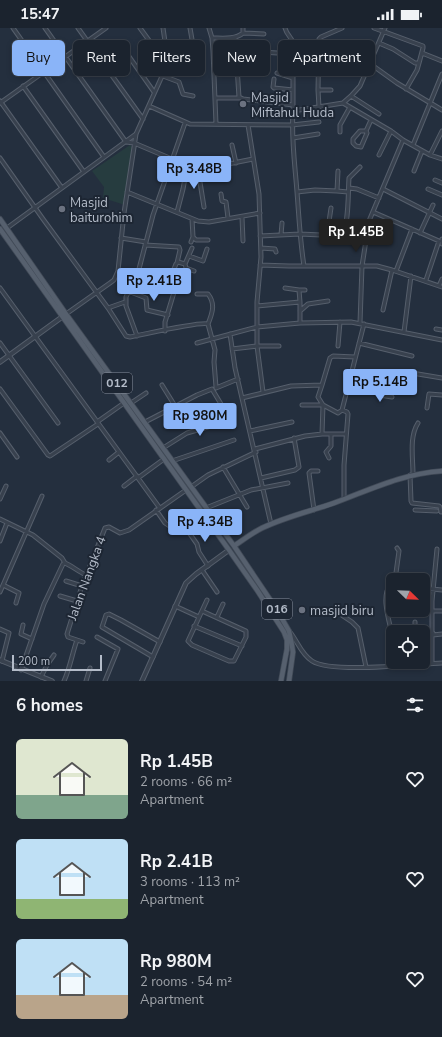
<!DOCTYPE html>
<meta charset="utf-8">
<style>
body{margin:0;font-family:"Nunito Sans",sans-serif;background:#282f3a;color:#f1f3f6;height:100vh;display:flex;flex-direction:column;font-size:15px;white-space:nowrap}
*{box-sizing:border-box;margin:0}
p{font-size:13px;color:#a0a4aa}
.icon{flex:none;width:22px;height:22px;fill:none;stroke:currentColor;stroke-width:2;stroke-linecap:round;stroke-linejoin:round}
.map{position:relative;height:653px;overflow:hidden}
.sheet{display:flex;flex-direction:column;background:#1b232e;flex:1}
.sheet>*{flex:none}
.hud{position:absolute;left:12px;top:12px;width:418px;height:36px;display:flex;gap:8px}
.needle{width:26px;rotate:113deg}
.tools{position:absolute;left:386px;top:545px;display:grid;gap:8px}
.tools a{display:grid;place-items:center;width:44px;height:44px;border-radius:6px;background:#1b232e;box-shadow:0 2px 6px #0003,0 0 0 1px #39404a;font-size:20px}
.scale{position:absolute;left:12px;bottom:10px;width:90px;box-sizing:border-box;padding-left:4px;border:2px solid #b4bcc9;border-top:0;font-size:11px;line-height:14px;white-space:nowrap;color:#b4bcc9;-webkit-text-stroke:3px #1d2633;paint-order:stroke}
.price{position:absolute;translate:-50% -34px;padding:0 9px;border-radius:4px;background:#8ab4f8;color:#111;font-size:13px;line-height:26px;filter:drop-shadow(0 1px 2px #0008)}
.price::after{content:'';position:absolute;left:50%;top:24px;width:12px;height:9px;margin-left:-6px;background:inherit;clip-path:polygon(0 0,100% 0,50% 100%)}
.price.on{background:#222;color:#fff}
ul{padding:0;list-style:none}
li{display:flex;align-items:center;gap:12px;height:100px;padding:0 16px}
li span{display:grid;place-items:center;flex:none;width:112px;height:80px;border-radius:6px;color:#555}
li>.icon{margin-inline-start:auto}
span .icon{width:48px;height:48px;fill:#fffc;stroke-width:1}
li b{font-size:17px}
h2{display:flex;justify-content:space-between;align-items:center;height:48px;padding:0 16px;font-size:17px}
.chip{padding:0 14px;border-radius:6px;background:#1b232e;box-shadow:0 2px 6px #0003,0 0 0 1px #39404a;font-size:14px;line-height:36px}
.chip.on{background:#8ab4f8;color:#111}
.status{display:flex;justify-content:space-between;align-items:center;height:28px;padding:0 20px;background:#1b232e;direction:ltr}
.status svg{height:11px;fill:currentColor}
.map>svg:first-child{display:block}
</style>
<div class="status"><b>15:47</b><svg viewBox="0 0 49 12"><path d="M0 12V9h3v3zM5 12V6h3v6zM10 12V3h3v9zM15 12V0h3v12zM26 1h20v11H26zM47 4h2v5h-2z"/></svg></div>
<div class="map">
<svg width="442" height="653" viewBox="0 0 442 653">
<rect width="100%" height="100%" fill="#242f3e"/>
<path fill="#263c3f" d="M130 117 133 120 125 177 103 170 104 159 92 143Z"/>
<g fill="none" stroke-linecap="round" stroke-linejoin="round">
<defs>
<path id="minor" d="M13 0 104 129
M45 0 126 114 134 115 198 142 253 131
M78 0 143 91
M140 0 167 37
M209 0 212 10 213 23 216 96
M285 0C287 8 292 9 293 15V79
M374 0 423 18V20L419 35
M243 5 264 6
M235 9 239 69 243 71 293 77
M212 10C221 10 235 12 243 5V0
M379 15 393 21 415 35H419L417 42 406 61
M123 20 154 64
M213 23H247L293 26
M422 25 442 33
M167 27 194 23 190 0
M369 35 397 55 442 82
M319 39 333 38
M238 40 258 46 263 43
M277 45 293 50
M163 48 179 54 183 66 193 68
M274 51 273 59 274 60 293 62
M23 58 84 144
M318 62H331
M351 68 379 86
M215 70H240
M0 73 62 160
M0 75 106 0
M343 75 391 103 403 112 430 127 442 131
M149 78 190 96 292 97 319 94
M319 79 318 62 319 11 321 9 342 0
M248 97 259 166 261 229 257 274V318L263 364
M366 103H360L353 111V115L356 118 361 119 367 105 366 103 371 92
M340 104V97L350 79
M293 110 318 106
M232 117 236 135
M413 117 442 46
M379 127 391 103
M430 127 442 103
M0 130 43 191 108 280 126 308 130 309C142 307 200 293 208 296L215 322 214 334 216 359
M198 142 204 179
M414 143 422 123
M435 152 442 155
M349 160 357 161 379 170
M383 161 442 191
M428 161 442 167
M337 163 348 164
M127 164 198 193 209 194 260 185
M297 164 315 162 337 163 338 143
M221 166 222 173 226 174 228 190
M177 184 183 161 185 150
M373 184 439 213 426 252
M242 189 243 213
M7 200 136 106
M420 205 433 177
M281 207 282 195
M327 207 331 180
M260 208 300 206 342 208C349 197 348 164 349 150L360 139
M193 209 196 212H208
M121 210 146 214
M442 211V216
M191 214 193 209 192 191
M145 217 179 219 180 222 177 235
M261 220 275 221 276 224
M189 228 203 233 207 221
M185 236 186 240 194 243
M260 237 289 238H377L392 242 442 259
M304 238C300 213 299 189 297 164 295 137 291 110 293 83L343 75 351 68 360 58 385 0
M396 243 412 201
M136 248 154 255 175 261 165 294V303
M167 258 176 236 178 234 185 236 192 220
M439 258 442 251
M0 260 159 479
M285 260 299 262
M128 263 146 270 147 282 168 287
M197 266H208C216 276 212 286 208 296
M300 274 299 262H305
M257 278 300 274V295
M108 280 125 274
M383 282 392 242
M300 283 308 276 328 273
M66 286 110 255 114 252 118 243 124 185 136 106 167 37V27L163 0
M360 295 362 238 369 193 403 112
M436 301 442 302
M404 304 411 248
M230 306 235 340 271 496
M137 308 126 278V269L139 241 153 187 185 95
M0 315 58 395
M197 315 257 299 300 295 351 294 442 312
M359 315 412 328
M338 318 340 294
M232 321 257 318H279
M378 346 397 350 404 346 412 345 442 350
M350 353 376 358 378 359 379 367 392 369
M162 357 175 378
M322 357 330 330 333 328 355 329
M216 360 238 351
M0 361 48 427 50 428 98 396
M242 370 291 358 322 357 318 369 323 377 322 406
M131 375 146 365
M302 377H323L338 385 342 382
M427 380 429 366 442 367
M97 394 124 375
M145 394 197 367 212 361 221 376 208 383
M250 403 292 394
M0 405 17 429
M163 420 187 405 225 394 227 390 221 376
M255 421 305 408 322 406H346
M329 430 326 424 331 418V406
M109 432 119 424
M172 433 234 412
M223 439 247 479
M413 446C413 430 409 409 418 395
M410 447 411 473 412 475 439 478 440 479 441 484
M138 450 164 431
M261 450 295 442 299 439 294 410
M124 458 137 448
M191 459 208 447 256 424
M0 471 6 458
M344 471V437L348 386 347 384 342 382 364 296
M206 480 251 462 288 455
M200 481 184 493 183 496 197 516 199 524 208 538
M156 482 165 495 171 499
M314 482 309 445 311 443H318
M415 482 437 483
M0 491 33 507 62 530 65 535
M0 513 7 495
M202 542 217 564
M395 552 399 523 397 520
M66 553 82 558
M3 557 19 565 16 575
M393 557H390C380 570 391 597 393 612
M423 560 442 562
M0 564 42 468
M60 568 77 573
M175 578 199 589
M423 579 432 583H442
M202 583 246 603V609L234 633H229L192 617 188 613 207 572
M337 584 352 594 358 600 366 639
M217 589 223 576
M415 594V604
M23 597 21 606 32 611
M194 598 242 618
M0 601 9 605 2 633
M290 604C298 614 301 626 312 633 332 646 415 636 442 635
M423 605H433
M433 607 442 606
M97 609 118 621 105 653
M83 614 68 609 67 606 82 558 105 500 109 499 120 505 129 502 186 462
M153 629 102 599 106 587 109 586 121 592 160 614
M432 635V573L437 521
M21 642 44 576 63 536 65 535C72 538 79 544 86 547
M41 649 47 637 54 627
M64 653C70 640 72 626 77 612
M86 653 90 640"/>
<path id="tertiary" d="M0 334 62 289
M0 632 52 653
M142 653 186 555 196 546 229 522"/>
<path id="primary" d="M0 191 66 286 234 518 277 582 289 603 291 612 293 624 289 653
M0 201 229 522 257 562 284 604 287 612V621L281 653
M234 518C243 512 252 505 262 500 285 489 311 483 334 475 372 461 401 446 442 443"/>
</defs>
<use href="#minor" stroke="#565f6c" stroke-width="5"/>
<use href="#tertiary" stroke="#565f6c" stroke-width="5.5"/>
<use href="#primary" stroke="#414a57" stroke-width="6"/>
<use href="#minor" stroke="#38414e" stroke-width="3"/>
<use href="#tertiary" stroke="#38414e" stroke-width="3.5"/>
<use href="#primary" stroke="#56606e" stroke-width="4.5"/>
</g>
<g fill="#6b7280" stroke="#1d2633" stroke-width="1.5">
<circle cx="243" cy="76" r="4"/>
<circle cx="62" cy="181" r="4"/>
<circle cx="302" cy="582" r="4"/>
</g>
<g text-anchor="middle" stroke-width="4" stroke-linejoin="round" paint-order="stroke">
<g fill="#1d2633" stroke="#878f9c" stroke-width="1">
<rect x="102" y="345" width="30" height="20" rx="3"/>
<rect x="262" y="571" width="30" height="20" rx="3"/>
</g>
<g font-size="12" font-weight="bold" fill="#b4bcc9">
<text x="117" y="359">012</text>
<text x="277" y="585">016</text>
</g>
<g font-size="13" fill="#b4bcc9" stroke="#1d2633" text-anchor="start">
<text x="251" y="74">Masjid<tspan x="251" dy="15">Miftahul Huda</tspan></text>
<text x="70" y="179">Masjid<tspan x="70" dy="15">baiturohim</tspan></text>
<text x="310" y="587">masjid biru</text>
</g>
<g font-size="13" fill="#b4bcc9" stroke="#1d2633">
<text transform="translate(86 550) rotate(-70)" y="5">Jalan Nangka 4</text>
</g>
</g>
</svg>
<div class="tools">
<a><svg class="needle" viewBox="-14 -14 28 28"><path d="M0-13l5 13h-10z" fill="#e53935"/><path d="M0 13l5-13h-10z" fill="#a0a4aa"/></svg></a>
<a><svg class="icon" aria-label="locate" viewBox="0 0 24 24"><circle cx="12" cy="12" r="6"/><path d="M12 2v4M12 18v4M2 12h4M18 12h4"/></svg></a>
</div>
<div class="scale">200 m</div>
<b class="price" style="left:194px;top:162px">Rp 3.48B</b>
<b class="price on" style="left:356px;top:225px">Rp 1.45B</b>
<b class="price" style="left:154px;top:274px">Rp 2.41B</b>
<b class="price" style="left:380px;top:375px">Rp 5.14B</b>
<b class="price" style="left:200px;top:409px">Rp 980M</b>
<b class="price" style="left:205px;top:515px">Rp 4.34B</b>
<div class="hud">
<a class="chip on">Buy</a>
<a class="chip">Rent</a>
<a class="chip">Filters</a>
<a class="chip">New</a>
<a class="chip">Apartment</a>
</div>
</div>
<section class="sheet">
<h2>6 homes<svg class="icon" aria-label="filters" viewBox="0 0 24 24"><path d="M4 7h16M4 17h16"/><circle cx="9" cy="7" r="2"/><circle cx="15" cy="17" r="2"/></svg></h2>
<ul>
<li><span style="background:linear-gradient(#dfe7d0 70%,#7fa58c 0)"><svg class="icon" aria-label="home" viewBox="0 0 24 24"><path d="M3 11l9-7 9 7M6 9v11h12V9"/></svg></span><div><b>Rp 1.45B</b><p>2 rooms · 66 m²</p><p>Apartment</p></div><svg class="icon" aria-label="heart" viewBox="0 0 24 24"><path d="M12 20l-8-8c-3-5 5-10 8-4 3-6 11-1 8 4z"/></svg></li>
<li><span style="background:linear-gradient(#bfe0f5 75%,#8fb573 0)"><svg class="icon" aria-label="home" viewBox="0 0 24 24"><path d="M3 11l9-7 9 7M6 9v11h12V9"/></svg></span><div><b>Rp 2.41B</b><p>3 rooms · 113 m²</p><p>Apartment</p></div><svg class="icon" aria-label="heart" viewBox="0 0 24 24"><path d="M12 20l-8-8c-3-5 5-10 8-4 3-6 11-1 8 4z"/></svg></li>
<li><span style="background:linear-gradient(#bfe0f5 70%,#b9a48a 0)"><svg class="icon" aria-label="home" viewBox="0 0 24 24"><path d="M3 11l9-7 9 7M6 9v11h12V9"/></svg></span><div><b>Rp 980M</b><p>2 rooms · 54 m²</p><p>Apartment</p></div><svg class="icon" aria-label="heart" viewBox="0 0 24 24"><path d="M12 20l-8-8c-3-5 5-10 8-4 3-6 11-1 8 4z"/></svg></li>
</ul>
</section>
